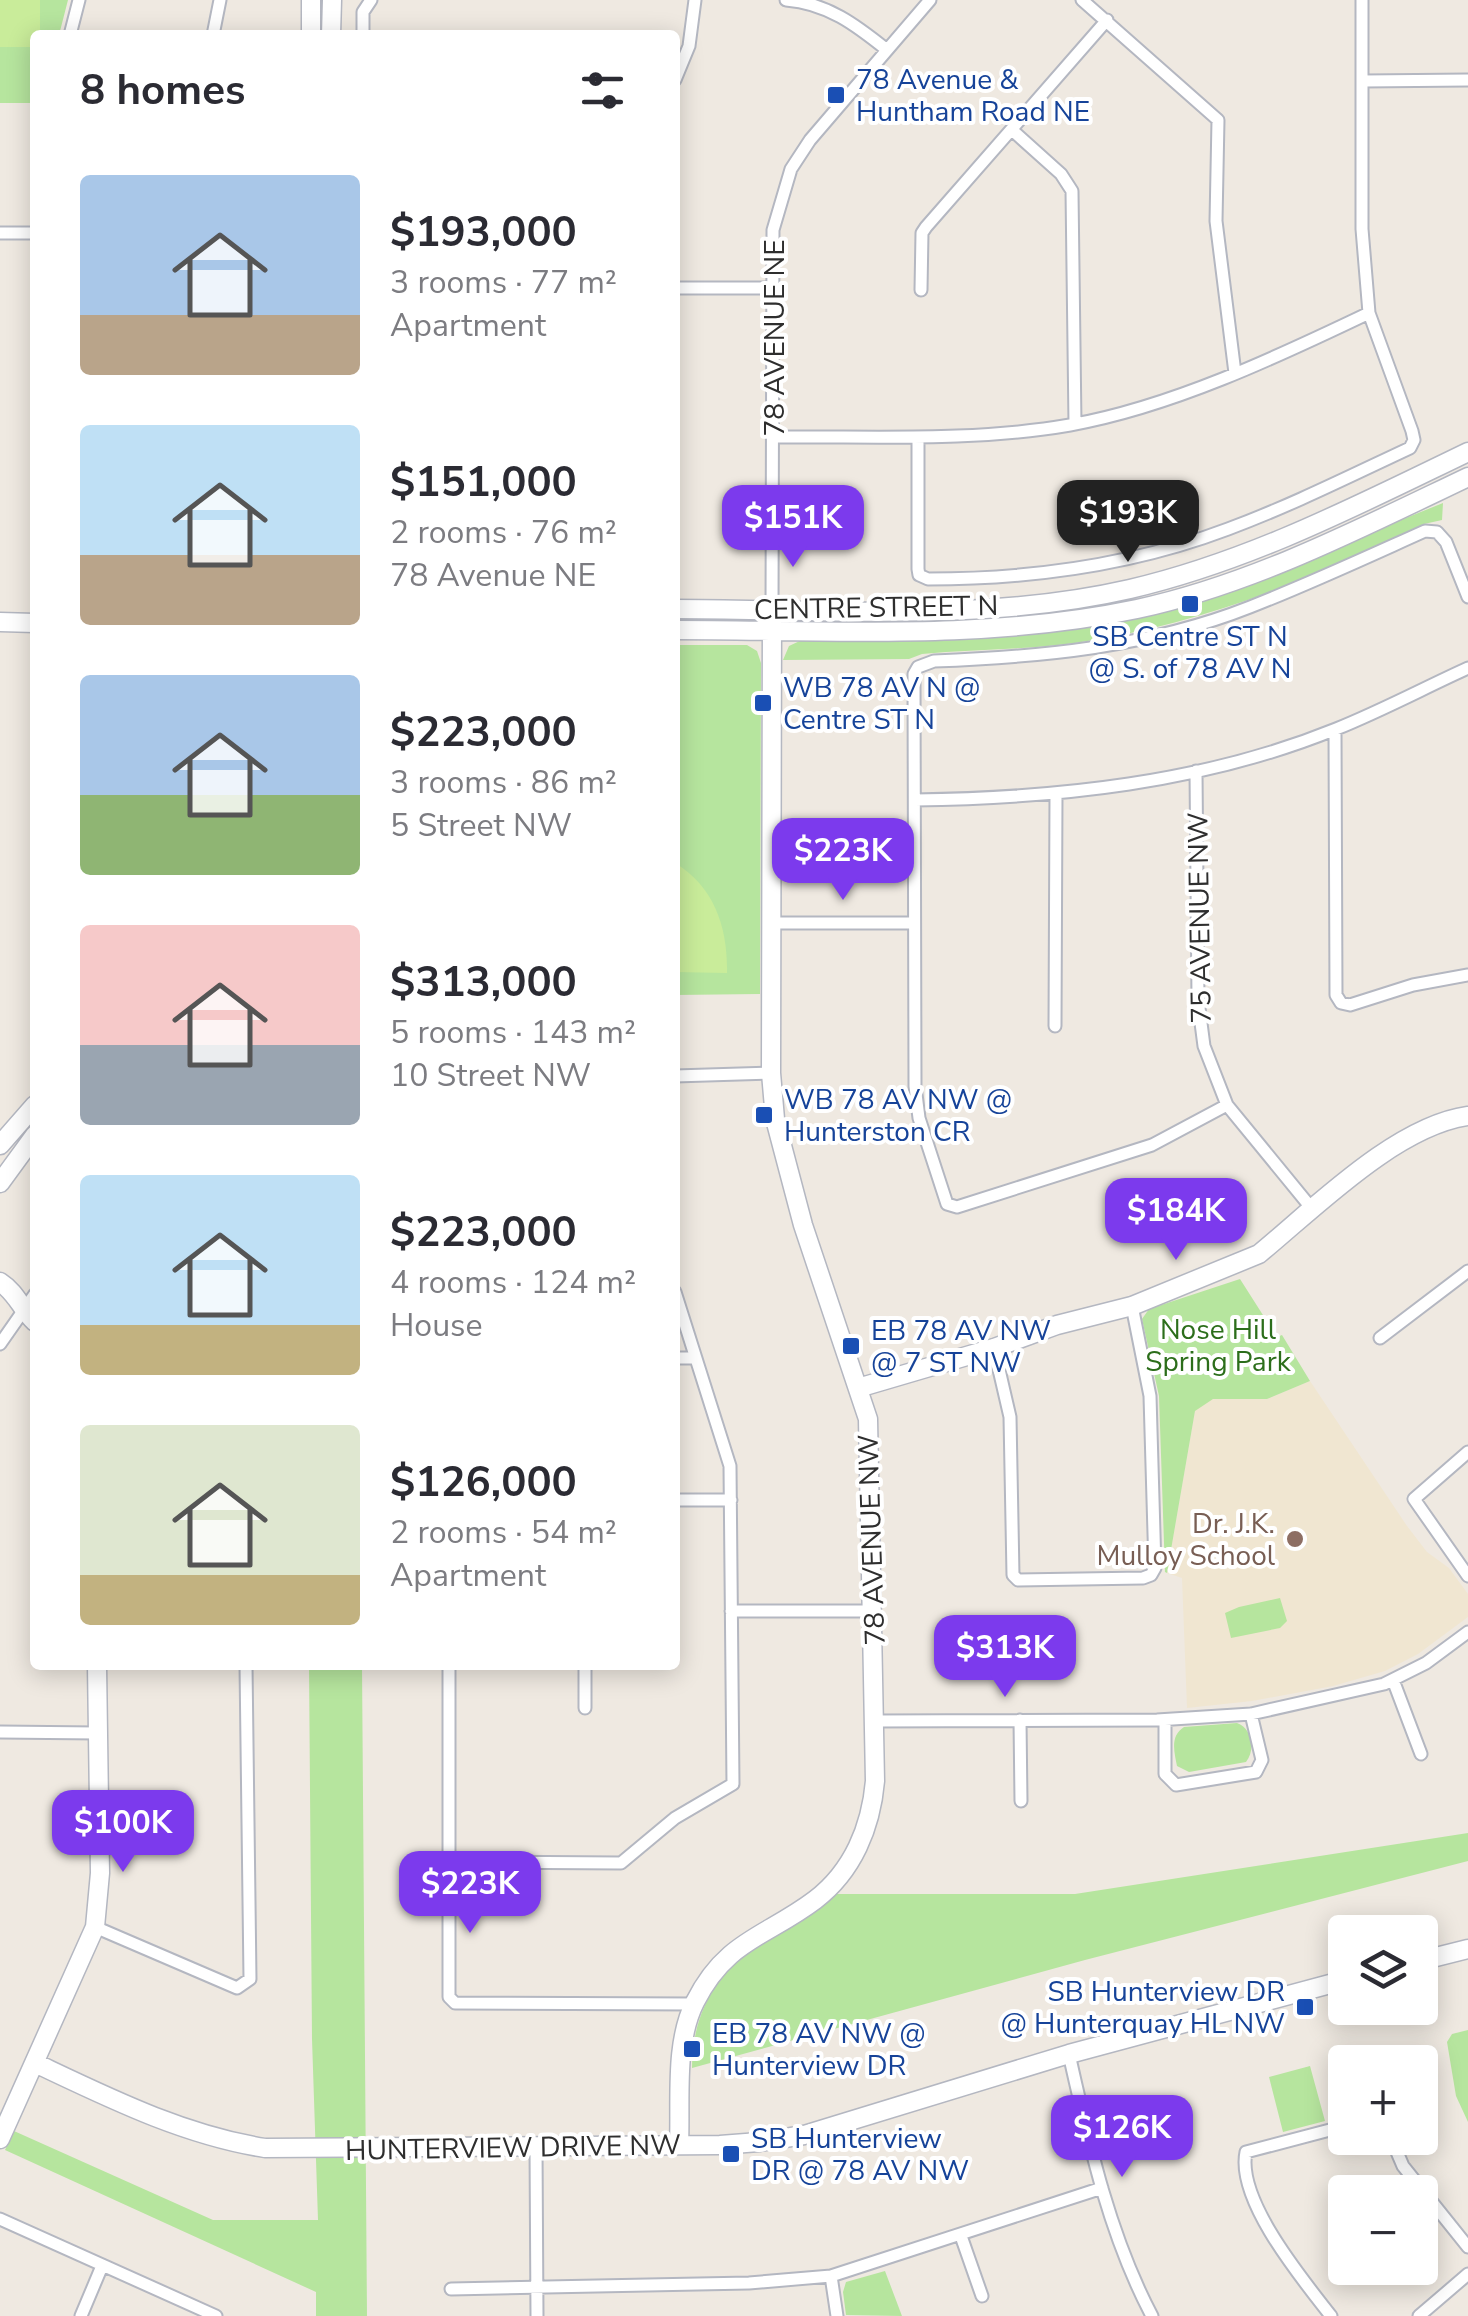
<!DOCTYPE html>
<meta charset="utf-8">
<style>
body{margin:0;font-family:"Nunito Sans",sans-serif;background:#f7f7f7;color:#2b2b33;height:100vh;display:flex;flex-direction:column;font-size:38px;white-space:nowrap}
*{box-sizing:border-box;margin:0}
p{font-size:32px;color:#7c7c81}
.icon{flex:none;width:55px;height:55px;fill:none;stroke:currentColor;stroke-width:2;stroke-linecap:round;stroke-linejoin:round}
.map{position:relative;flex:1;overflow:hidden}
.side{position:absolute;left:30px;top:30px;width:650px;height:1640px;display:flex;flex-direction:column;background:#fff;border-radius:10px;box-shadow:0 5px 25px #0003}
.side>*{flex:none}
.controls{position:absolute;left:1328px;top:1915px;display:grid;gap:20px}
.controls a{display:grid;place-items:center;width:110px;height:110px;border-radius:10px;background:#fff;box-shadow:0 5px 25px #0003;font-size:50px}
.price{position:absolute;translate:-50% -85px;padding:0 22px;border-radius:20px;background:#7c3aed;color:#fff;font-size:32px;line-height:65px;filter:drop-shadow(0 2px 5px #0008)}
.price::after{content:'';position:absolute;left:50%;top:60px;width:30px;height:22px;margin-left:-15px;background:inherit;clip-path:polygon(0 0,100% 0,50% 100%)}
.price.active{background:#222;color:#fff}
ul{padding:0;list-style:none}
li{display:flex;align-items:center;gap:30px;height:250px;padding:0 50px}
li span{display:grid;place-items:center;flex:none;width:280px;height:200px;border-radius:10px;color:#555}
li>.icon{margin-inline-start:auto}
span .icon{width:120px;height:120px;fill:#fffc;stroke-width:1}
li b{font-size:42px}
h2{display:flex;justify-content:space-between;align-items:center;height:120px;padding:0 50px;font-size:42px}
.map>svg:first-child{display:block}
</style>
<div class="map">
<svg width="1468" height="2316" viewBox="0 0 1468 2316">
<rect width="100%" height="100%" fill="#efe9e1"/>
<path fill="#f0e6d1" d="M1310 1381 1407 1526 1427 1552 1449 1568 1468 1594V1617L1418 1654 1385 1671 1333 1686 1252 1701 1187 1708 1182 1578 1167 1573 1195 1411 1204 1402 1213 1399H1267Z"/>
<path fill="#b6e59e" d="M0 0H68L59 35H35V103H0Z
M1443 503 1442 520 1424 524C1315 579 1197 626 1075 643 1024 650 973 649 922 654L909 659 783 660 789 646 804 639 1185 607Z
M675 645H747L757 651 761 663 760 994 675 995Z
M1240 1279 1277 1337 1282 1335 1310 1381 1267 1399H1213L1195 1411 1167 1573 1165 1572 1159 1396 1142 1319 1149 1309Z
M1280 1598 1287 1621 1280 1628 1231 1638 1225 1613 1239 1607Z
M309 1665H362L367 2316H316V2292L5 2150 14 2131 213 2220H318L312 2039Z
M1237 1723C1252 1728 1256 1750 1246 1762L1189 1772 1177 1766C1174 1751 1170 1736 1184 1727Z
M1468 1833V1861L1085 1960 692 2068C692 2014 717 1969 764 1940 789 1925 816 1916 836 1894H1075Z
M1468 2030V2122L1456 2096 1447 2042 1452 2034Z
M1310 2066 1325 2121 1283 2132 1269 2077Z
M885 2271 902 2316 846 2315 843 2292 846 2282Z"/>
<path fill="#c9ec9a" d="M0 0H40V35H35V47H0Z
M675 863C715 887 728 929 727 973L675 972Z"/>
<g fill="none" stroke-linecap="round" stroke-linejoin="round">
<defs>
<path id="street" d="M786 0C827 3 856 25 887 50
M1082 0 1218 120 1216 221 1235 373
M70 35 79 0
M213 35 220 0
M363 35V12L371 0
M675 80 689 46 695 0
M1364 81 1468 80
M1012 130 1061 174 1072 191 1075 424
M0 233H35
M675 288H772
M921 290 922 233 926 227 1107 20
M774 437C873 436 972 442 1070 425 1171 407 1277 357 1369 313
M918 437V569L919 575 928 579C1029 579 1133 565 1228 529 1290 506 1350 476 1410 448L1414 440 1412 431 1369 313 1362 229V0
M772 609 773 230 791 169 810 140 930 0
M1335 730 1336 995 1341 1003 1350 1005 1413 985 1468 975
M1196 771 1198 1000 1204 1046 1227 1105 1313 1210
M915 800C1057 798 1203 783 1336 729 1381 711 1424 688 1468 668
M773 923H913
M1055 1026 1056 795
M675 1076 771 1073
M1227 1105 1152 1145 957 1207 947 1204 919 1118 915 1086 914 674 918 667 934 661C1041 657 1149 647 1250 607 1309 584 1367 557 1425 531L1437 532 1446 542 1468 597
M1380 1338 1468 1271
M0 1344 35 1294
M994 1348 1010 1417 1013 1575 1018 1580 1143 1578 1151 1575 1155 1568 1150 1396 1132 1306
M675 1358H695
M1468 1452 1414 1499 1468 1576
M675 1500H731
M731 1611H873
M449 1665V1997L455 2003 694 2004
M1393 1680 1421 1754
M585 1708V1665
M1020 1720 1021 1801
M1165 1720V1774L1176 1785 1256 1772 1262 1760 1251 1714
M875 1721 1157 1720 1251 1714 1384 1684 1426 1663 1468 1632
M0 1732 97 1733
M450 1862 621 1863 675 1818 733 1784 730 1466 675 1292
M95 1927 237 1988 250 1979 246 1665
M1069 2054C1089 2143 1109 2235 1152 2316
M1391 2138 1403 2166 1468 2247
M536 2146 537 2316
M0 2219 216 2316
M961 2236 982 2296
M831 2276 837 2316
M451 2289 749 2283 831 2276 1102 2188
M81 2316 102 2266
M1331 2316C1303 2280 1236 2200 1246 2152L1345 2126
M1419 2316 1468 2274"/>
<path id="secondary" d="M311 35V0
M331 35 332 0
M675 609C825 609 982 623 1130 589 1250 561 1358 505 1468 452
M0 622 35 623
M675 630C829 630 985 641 1137 609 1253 584 1361 528 1468 477
M0 1145 35 1105
M0 1183 35 1135
M0 1282C17 1293 21 1309 35 1322
M858 1388 994 1348 1057 1325 1132 1306 1259 1254C1315 1208 1396 1126 1468 1116
M1420 1961 1468 1949
M35 2063C109 2098 183 2135 265 2148L720 2145 759 2142 804 2135 1069 2054 1345 1980
M0 2139 95 1927 100 1873 97 1665
M679 2145C681 2099 674 2044 695 2002 726 1940 766 1937 815 1900 853 1871 871 1827 875 1781L868 1419 803 1225 775 1119 771 1073 772 609"/>
</defs>
<use href="#street" stroke="#b4b7c1" stroke-width="15"/>
<use href="#secondary" stroke="#b4b7c1" stroke-width="21"/>
<use href="#street" stroke="#fff" stroke-width="11"/>
<use href="#secondary" stroke="#fff" stroke-width="18"/>
</g>
<g fill="#1a4fb4" stroke="#fff" stroke-width="4">
<rect x="826" y="85" width="20" height="20" rx="5"/>
<rect x="1180" y="594" width="20" height="20" rx="5"/>
<rect x="753" y="693" width="20" height="20" rx="5"/>
<rect x="754" y="1105" width="20" height="20" rx="5"/>
<rect x="841" y="1336" width="20" height="20" rx="5"/>
<rect x="1295" y="1997" width="20" height="20" rx="5"/>
<rect x="682" y="2039" width="20" height="20" rx="5"/>
<rect x="721" y="2144" width="20" height="20" rx="5"/>
</g>
<circle fill="#8d6e63" stroke="#fff" stroke-width="4" cx="1295" cy="1539" r="10"/>
<g text-anchor="middle" stroke-width="8" stroke-linejoin="round" paint-order="stroke">
<g font-size="28" fill="#164399" stroke="#fff" text-anchor="start">
<text x="856" y="89">78 Avenue &amp;<tspan x="856" dy="32">Huntham Road NE</tspan></text>
<text x="1190" y="646" text-anchor="middle">SB Centre ST N<tspan x="1190" dy="32">@ S. of 78 AV N</tspan></text>
<text x="783" y="697">WB 78 AV N @<tspan x="783" dy="32">Centre ST N</tspan></text>
<text x="784" y="1109">WB 78 AV NW @<tspan x="784" dy="32">Hunterston CR</tspan></text>
<text x="871" y="1340">EB 78 AV NW<tspan x="871" dy="32">@ 7 ST NW</tspan></text>
<text x="1285" y="2001" text-anchor="end">SB Hunterview DR<tspan x="1285" dy="32">@ Hunterquay HL NW</tspan></text>
<text x="712" y="2043">EB 78 AV NW @<tspan x="712" dy="32">Hunterview DR</tspan></text>
<text x="751" y="2148">SB Hunterview<tspan x="751" dy="32">DR @ 78 AV NW</tspan></text>
</g>
<g font-size="28" fill="#2e2e2e" stroke="#fff">
<text transform="translate(774 338) rotate(-90)" y="10">78 AVENUE NE</text>
<text transform="translate(876 607) rotate(-1)" y="10">CENTRE STREET N</text>
<text transform="translate(1199 918) rotate(-91)" y="10">75 AVENUE NW</text>
<text transform="translate(871 1540) rotate(-92)" y="10">78 AVENUE NW</text>
<text transform="translate(513 2147) rotate(-1)" y="10">HUNTERVIEW DRIVE NW</text>
</g>
<g font-size="28" fill="#2c6e1b" stroke="#fff">
<text x="1218" y="1339">Nose Hill<tspan x="1218" dy="32">Spring Park</tspan></text>
</g>
<g font-size="28" fill="#785e54" stroke="#fff" text-anchor="end">
<text x="1275" y="1533">Dr. J.K.<tspan x="1275" dy="32">Mulloy School</tspan></text>
</g>
</g>
</svg>
<div class="controls">
<a><svg class="icon" aria-label="layers" viewBox="0 0 24 24"><path d="M12 4l9 5-9 5-9-5zM3 14l9 5 9-5"/></svg></a>
<a>+</a>
<a>−</a>
</div>
<b class="price active" style="left:1128px;top:565px">$193K</b>
<b class="price" style="left:793px;top:570px">$151K</b>
<b class="price" style="left:843px;top:903px">$223K</b>
<b class="price" style="left:1176px;top:1263px">$184K</b>
<b class="price" style="left:1005px;top:1700px">$313K</b>
<b class="price" style="left:123px;top:1875px">$100K</b>
<b class="price" style="left:470px;top:1936px">$223K</b>
<b class="price" style="left:1122px;top:2180px">$126K</b>
<section class="side">
<h2>8 homes<svg class="icon" aria-label="filters" viewBox="0 0 24 24"><path d="M4 7h16M4 17h16"/><circle cx="9" cy="7" r="2"/><circle cx="15" cy="17" r="2"/></svg></h2>
<ul>
<li><span style="background:linear-gradient(#a9c7e8 70%,#b9a48a 0)"><svg class="icon" aria-label="home" viewBox="0 0 24 24"><path d="M3 11l9-7 9 7M6 9v11h12V9"/></svg></span><div><b>$193,000</b><p>3 rooms · 77 m²</p><p>Apartment</p></div></li>
<li><span style="background:linear-gradient(#bfe0f5 65%,#b9a48a 0)"><svg class="icon" aria-label="home" viewBox="0 0 24 24"><path d="M3 11l9-7 9 7M6 9v11h12V9"/></svg></span><div><b>$151,000</b><p>2 rooms · 76 m²</p><p>78 Avenue NE</p></div></li>
<li><span style="background:linear-gradient(#a9c7e8 60%,#8fb573 0)"><svg class="icon" aria-label="home" viewBox="0 0 24 24"><path d="M3 11l9-7 9 7M6 9v11h12V9"/></svg></span><div><b>$223,000</b><p>3 rooms · 86 m²</p><p>5 Street NW</p></div></li>
<li><span style="background:linear-gradient(#f6c9c9 60%,#9aa5b1 0)"><svg class="icon" aria-label="home" viewBox="0 0 24 24"><path d="M3 11l9-7 9 7M6 9v11h12V9"/></svg></span><div><b>$313,000</b><p>5 rooms · 143 m²</p><p>10 Street NW</p></div></li>
<li><span style="background:linear-gradient(#bfe0f5 75%,#c2b280 0)"><svg class="icon" aria-label="home" viewBox="0 0 24 24"><path d="M3 11l9-7 9 7M6 9v11h12V9"/></svg></span><div><b>$223,000</b><p>4 rooms · 124 m²</p><p>House</p></div></li>
<li><span style="background:linear-gradient(#dfe7d0 75%,#c2b280 0)"><svg class="icon" aria-label="home" viewBox="0 0 24 24"><path d="M3 11l9-7 9 7M6 9v11h12V9"/></svg></span><div><b>$126,000</b><p>2 rooms · 54 m²</p><p>Apartment</p></div></li>
</ul>
</section>
</div>
